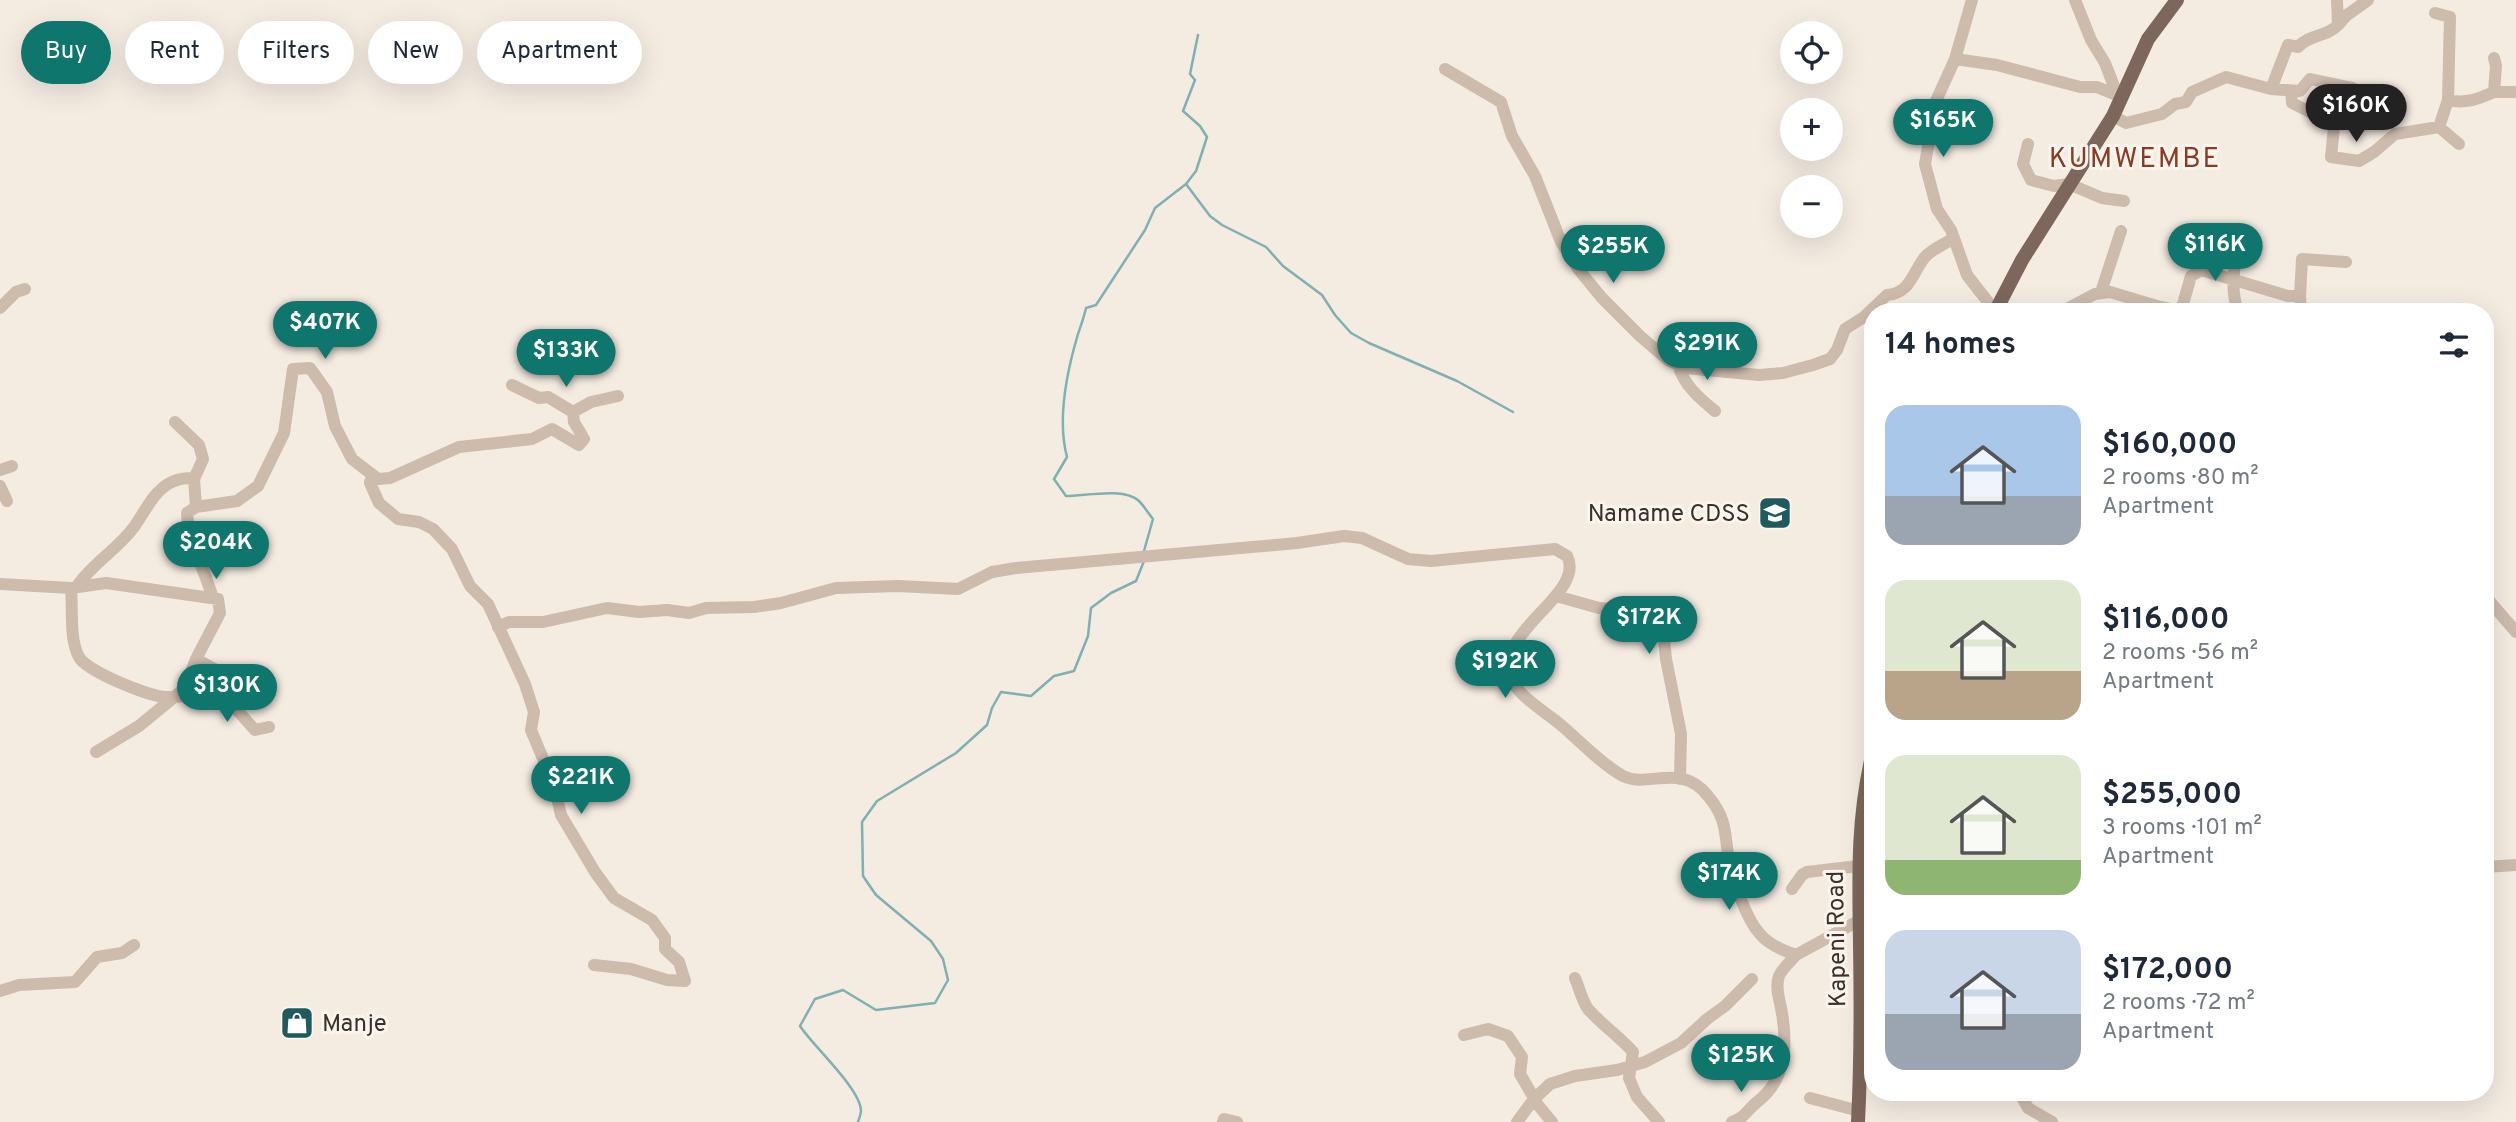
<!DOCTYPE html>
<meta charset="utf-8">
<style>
body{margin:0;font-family:Overpass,sans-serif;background:#f6f6f7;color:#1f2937;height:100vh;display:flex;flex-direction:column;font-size:26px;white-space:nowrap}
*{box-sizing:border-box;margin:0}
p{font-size:23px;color:#747a83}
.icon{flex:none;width:38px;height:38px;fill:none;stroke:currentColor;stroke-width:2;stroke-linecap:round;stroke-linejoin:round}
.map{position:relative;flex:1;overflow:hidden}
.details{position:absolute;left:1864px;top:303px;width:630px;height:798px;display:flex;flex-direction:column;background:#fff;border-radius:28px;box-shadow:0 7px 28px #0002}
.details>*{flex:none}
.guide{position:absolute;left:21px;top:21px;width:665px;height:63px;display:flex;gap:14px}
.buttons{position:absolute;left:1780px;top:21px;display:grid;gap:14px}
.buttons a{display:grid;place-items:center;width:63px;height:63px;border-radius:50%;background:#fff;box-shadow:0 7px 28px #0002;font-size:35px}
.price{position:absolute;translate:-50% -60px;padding:0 16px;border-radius:24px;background:#0f766e;color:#fff;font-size:23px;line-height:46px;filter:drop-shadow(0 2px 4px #0008)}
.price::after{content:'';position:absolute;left:50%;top:42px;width:21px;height:16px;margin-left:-10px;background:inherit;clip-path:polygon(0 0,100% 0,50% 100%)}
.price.on{background:#222;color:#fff}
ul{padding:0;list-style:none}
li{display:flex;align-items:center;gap:21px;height:175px;padding:0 21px}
li span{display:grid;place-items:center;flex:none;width:196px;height:140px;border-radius:21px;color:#555}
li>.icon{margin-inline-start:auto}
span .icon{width:84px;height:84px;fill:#fffc;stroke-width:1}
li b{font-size:30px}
h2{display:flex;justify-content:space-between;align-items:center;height:84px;padding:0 21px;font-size:30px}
.pill{padding:0 24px;border-radius:32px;background:#fff;box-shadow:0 7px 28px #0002;font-size:24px;line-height:63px}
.pill.on{background:#0f766e;color:#fff}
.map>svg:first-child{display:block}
</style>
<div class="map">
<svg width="2516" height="1122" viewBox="0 0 2516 1122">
<rect width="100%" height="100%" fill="#f4ebe1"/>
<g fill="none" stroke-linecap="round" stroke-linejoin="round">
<path stroke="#7fb0b2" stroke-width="2.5" d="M1198 35 1190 74 1195 80 1183 111 1200 126 1207 137 1196 171 1186 184 1210 216 1222 225 1266 247 1283 266 1322 295 1335 315 1351 333 1369 343 1457 381 1513 412
M1144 551 1153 519C1148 513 1144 506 1139 501 1124 487 1086 496 1066 496L1054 479 1067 457C1057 420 1067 371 1078 334 1081 325 1084 317 1086 308L1096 305 1145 230 1155 208 1186 184
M858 1122C859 1118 861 1115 861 1111 861 1089 812 1045 800 1026L815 999 843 990 876 1010 935 1003 948 980 943 959 931 941 876 895 863 876 862 822 877 801 956 753 987 725 992 708 1001 692 1031 696 1054 676 1074 671 1088 636 1091 608 1111 593 1136 581 1144 561"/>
<path stroke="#cdbbac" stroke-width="12" d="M1972 0 1955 59 1936 101 1925 164 1937 209 1951 230 1967 275 1995 311
M2075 0 2091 40 2105 63 2117 94
M2337 0 2338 25 2347 15 2368 0
M2435 13 2450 17 2448 100
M2494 58 2496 66 2494 92H2516
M1955 59 1997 65 2080 87H2097L2121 97
M1445 69 1501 102 1512 136 1535 176 1561 242 1579 270 1602 298 1640 336 1668 360 1685 368 1759 375 1783 373 1813 365 1830 359 1837 350 1845 329 1864 317 1887 295C1911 293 1912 273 1925 257 1932 249 1945 244 1954 238
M2271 89 2288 45 2298 47C2309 34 2327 37 2338 25
M2291 91 2292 103 2310 112 2335 117 2331 157 2359 161 2374 152 2395 134 2439 127 2459 144
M2113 116 2126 123 2162 114 2175 104 2186 102 2192 92 2226 77 2271 89 2300 91 2310 79 2353 88
M2439 127 2448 100C2466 104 2478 99 2494 92
M2028 144 2023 164 2031 180 2054 186 2069 184 2102 198 2124 201
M2237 253C2233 274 2231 290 2238 312
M2101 292 2121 231
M2300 296 2301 312
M0 308 16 292 25 289
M2061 312 2095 294 2110 292 2157 306 2181 311 2191 276 2201 270 2288 296H2300L2302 259 2346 262
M1678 365C1684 385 1699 398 1715 411
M512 385 539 398 548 397 573 412 591 402 618 396
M175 422 199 445 203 459 194 479 196 507 237 501 258 486 284 433 293 369 310 368 327 392 335 426 352 459 378 479 390 478 459 447 532 439 552 429 579 445 584 439 574 422 573 412
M0 470 12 466
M372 476 370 483 379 503 398 519 419 522 433 529 452 549 470 586 488 604 525 684 534 712 531 730 554 785 561 815 595 872 614 898 652 920 665 938V949L679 962 685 981 667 980 631 969 594 965
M0 486 7 501
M196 507 187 513C189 543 204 569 213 598
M0 584 71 588 106 583 218 599 220 613 196 659 184 689 139 726 96 752
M77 586C93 563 118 549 134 527 145 512 152 494 168 484 177 479 185 477 194 479
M71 588C73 609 69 639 79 657 86 671 150 697 166 697 184 698 202 694 220 691L255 730 269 727
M1556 596 1599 608 1657 613 1662 618 1666 659 1681 734 1680 779
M2485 596 2516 632
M498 627 509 622H543L607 608 639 612 667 610 689 613 706 608 754 607 781 603 836 588 898 586 958 589 992 572 1016 568 1297 543 1344 536 1362 538 1408 559 1431 561 1555 549 1567 556C1588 596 1480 637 1516 687 1528 703 1546 712 1561 725 1581 742 1600 763 1623 776 1648 789 1681 761 1708 796 1728 820 1724 833 1729 860 1733 880 1746 919 1760 934 1769 945 1784 951 1796 955L1860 920
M196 659 222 673 226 682 220 691
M2485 867 2516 865
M1792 889 1802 875 1807 872 1858 866 1872 874
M1575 978C1579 987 1582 1001 1588 1009 1602 1025 1619 1036 1633 1052L1629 1078 1637 1097 1659 1122
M0 991 19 985 75 982 97 957 122 953 134 945
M1464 1035 1488 1029 1508 1036 1522 1057 1520 1074 1538 1105 1552 1122
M2019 1092 2028 1108 2052 1122
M1810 1098 1859 1111
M1223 1122 1224 1119 1237 1122
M1517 1122 1534 1099 1550 1084 1575 1076 1617 1070 1645 1062 1681 1043 1707 1019 1725 1006 1752 979
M1732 1122C1746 1117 1746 1111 1757 1102 1787 1079 1788 1044 1781 1008 1779 998 1775 986 1779 976 1782 969 1791 961 1796 955"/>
<path stroke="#7d675c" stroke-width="14" d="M1995 312 2022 260 2113 116 2148 39 2177 0
M1858 1122C1861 1063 1861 1003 1860 944 1859 878 1857 821 1872 756"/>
</g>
<defs>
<symbol id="school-square" viewBox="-11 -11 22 22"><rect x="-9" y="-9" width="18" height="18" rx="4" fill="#1f5a5e" stroke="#fbf5ee"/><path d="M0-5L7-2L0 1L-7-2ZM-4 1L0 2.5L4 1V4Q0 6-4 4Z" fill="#fff"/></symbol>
<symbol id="shop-square" viewBox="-11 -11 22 22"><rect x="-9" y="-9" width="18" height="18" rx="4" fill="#1f5a5e" stroke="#fbf5ee"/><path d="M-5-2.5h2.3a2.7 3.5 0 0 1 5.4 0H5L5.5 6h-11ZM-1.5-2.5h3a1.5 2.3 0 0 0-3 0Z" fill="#fff"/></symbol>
</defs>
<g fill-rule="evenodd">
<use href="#school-square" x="1756" y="494" width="38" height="38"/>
<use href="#shop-square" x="278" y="1004" width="38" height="38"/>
</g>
<g text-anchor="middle" stroke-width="6" stroke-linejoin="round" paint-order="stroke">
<g font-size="24" fill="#3b302b" stroke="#fbf5ee" text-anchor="end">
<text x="1750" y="521">Namame CDSS</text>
<text x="322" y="1031" text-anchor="start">Manje</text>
</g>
<g font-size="24" fill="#3b302b" stroke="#fbf5ee">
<text transform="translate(1836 939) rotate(-91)" y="8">Kapeni Road</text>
</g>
<g font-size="28" letter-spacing="2" fill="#8c3b22" stroke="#fbf5ee">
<text x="2135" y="167">KUMWEMBE</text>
</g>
</g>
</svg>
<div class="buttons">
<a><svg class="icon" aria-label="locate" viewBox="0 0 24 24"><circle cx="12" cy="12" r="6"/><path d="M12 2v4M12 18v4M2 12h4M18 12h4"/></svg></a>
<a>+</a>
<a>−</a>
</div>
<b class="price on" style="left:2356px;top:144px">$160K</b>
<b class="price" style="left:1943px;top:159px">$165K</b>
<b class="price" style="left:2215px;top:283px">$116K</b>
<b class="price" style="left:1613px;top:285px">$255K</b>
<b class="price" style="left:325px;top:361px">$407K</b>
<b class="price" style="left:1707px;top:382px">$291K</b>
<b class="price" style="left:566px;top:389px">$133K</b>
<b class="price" style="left:216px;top:581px">$204K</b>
<b class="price" style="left:1649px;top:656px">$172K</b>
<b class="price" style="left:1505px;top:700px">$192K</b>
<b class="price" style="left:227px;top:724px">$130K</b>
<b class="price" style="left:581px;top:816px">$221K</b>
<b class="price" style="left:1729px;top:912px">$174K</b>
<b class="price" style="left:1741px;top:1094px">$125K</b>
<div class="guide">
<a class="pill on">Buy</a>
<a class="pill">Rent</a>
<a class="pill">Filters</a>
<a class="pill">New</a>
<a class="pill">Apartment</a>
</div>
<section class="details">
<h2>14 homes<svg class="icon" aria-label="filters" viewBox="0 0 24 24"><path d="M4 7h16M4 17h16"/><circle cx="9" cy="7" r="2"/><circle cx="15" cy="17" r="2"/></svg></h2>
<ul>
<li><span style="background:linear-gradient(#a9c7e8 65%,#9aa5b1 0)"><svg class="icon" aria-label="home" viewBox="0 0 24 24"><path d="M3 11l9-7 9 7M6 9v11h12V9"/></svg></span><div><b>$160,000</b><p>2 rooms · 80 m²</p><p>Apartment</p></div></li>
<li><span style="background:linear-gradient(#dfe7d0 65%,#b9a48a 0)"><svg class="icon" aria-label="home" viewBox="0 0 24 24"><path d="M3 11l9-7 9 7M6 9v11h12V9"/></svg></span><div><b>$116,000</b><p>2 rooms · 56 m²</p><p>Apartment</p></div></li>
<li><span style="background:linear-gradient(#dfe7d0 75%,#8fb573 0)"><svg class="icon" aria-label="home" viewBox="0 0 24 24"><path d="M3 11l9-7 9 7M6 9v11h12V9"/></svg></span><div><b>$255,000</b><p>3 rooms · 101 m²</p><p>Apartment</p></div></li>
<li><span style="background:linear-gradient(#c9d6e8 60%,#9aa5b1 0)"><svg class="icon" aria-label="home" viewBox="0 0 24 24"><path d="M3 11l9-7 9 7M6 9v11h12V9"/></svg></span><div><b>$172,000</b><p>2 rooms · 72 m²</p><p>Apartment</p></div></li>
</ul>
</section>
</div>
